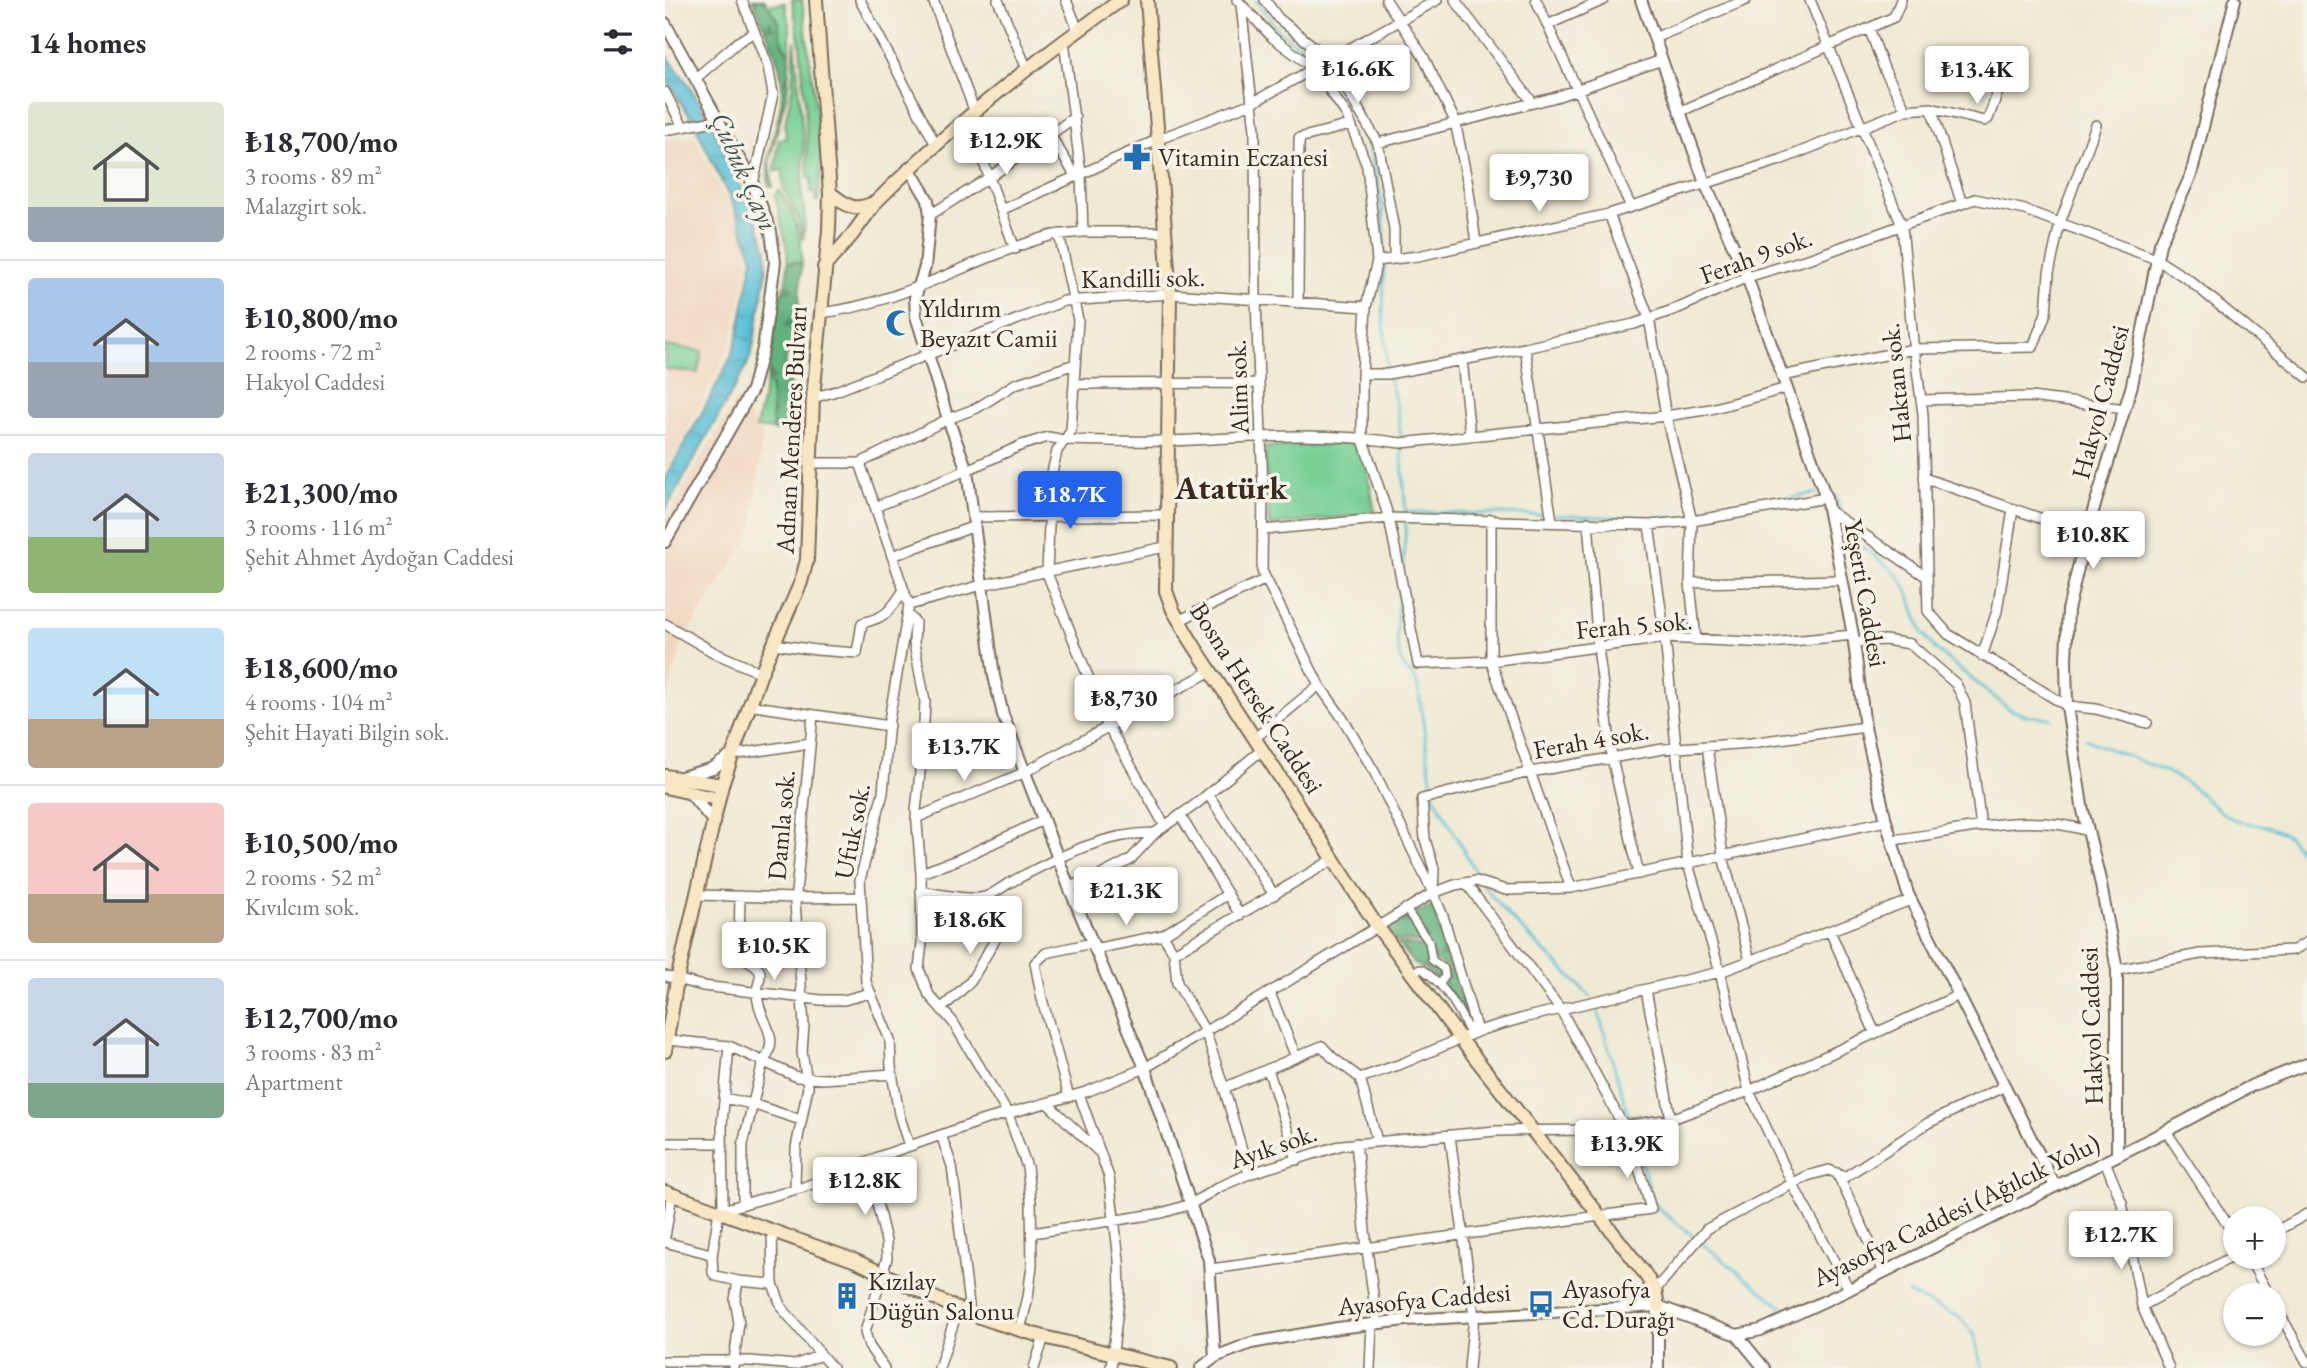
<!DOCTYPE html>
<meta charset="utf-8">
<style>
body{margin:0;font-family:"EB Garamond",serif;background:#f7f7f7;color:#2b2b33;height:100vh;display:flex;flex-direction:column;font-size:26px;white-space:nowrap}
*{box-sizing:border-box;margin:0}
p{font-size:23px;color:#7c7c81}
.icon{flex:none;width:38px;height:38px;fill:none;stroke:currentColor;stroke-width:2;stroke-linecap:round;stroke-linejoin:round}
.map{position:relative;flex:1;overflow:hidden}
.sheet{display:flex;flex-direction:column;background:#fff;width:665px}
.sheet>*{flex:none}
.controls{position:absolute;left:1558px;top:1206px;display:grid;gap:14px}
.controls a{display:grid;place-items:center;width:63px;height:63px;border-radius:50%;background:#fff;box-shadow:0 2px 5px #0004;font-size:35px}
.price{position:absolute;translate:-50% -60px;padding:0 16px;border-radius:7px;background:#fff;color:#222;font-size:23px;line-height:46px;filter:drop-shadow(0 2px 4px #0008)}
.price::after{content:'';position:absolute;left:50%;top:42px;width:21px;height:16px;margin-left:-10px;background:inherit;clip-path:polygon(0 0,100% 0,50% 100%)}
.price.active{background:#2563eb;color:#fff}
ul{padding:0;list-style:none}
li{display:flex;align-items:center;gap:21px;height:175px;padding:0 28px}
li+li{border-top:2px solid #e1e1e2}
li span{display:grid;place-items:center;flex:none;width:196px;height:140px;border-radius:7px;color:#555}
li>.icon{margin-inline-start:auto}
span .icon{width:84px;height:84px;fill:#fffc;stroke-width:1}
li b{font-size:30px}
h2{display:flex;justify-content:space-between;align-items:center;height:84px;padding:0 28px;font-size:30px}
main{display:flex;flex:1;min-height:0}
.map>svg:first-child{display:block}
</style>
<main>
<section class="sheet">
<h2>14 homes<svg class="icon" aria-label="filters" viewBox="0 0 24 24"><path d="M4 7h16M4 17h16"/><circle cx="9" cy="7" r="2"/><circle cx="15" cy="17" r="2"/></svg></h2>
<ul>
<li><span style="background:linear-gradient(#dfe7d0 75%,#9aa5b1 0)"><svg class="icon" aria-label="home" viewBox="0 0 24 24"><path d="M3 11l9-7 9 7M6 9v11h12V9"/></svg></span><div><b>₺18,700/mo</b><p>3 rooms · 89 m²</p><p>Malazgirt sok.</p></div></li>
<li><span style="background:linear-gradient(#a9c7e8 60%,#9aa5b1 0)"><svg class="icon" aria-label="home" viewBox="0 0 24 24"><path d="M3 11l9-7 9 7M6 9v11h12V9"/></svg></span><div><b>₺10,800/mo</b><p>2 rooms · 72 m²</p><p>Hakyol Caddesi</p></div></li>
<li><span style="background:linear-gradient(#c9d6e8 60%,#8fb573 0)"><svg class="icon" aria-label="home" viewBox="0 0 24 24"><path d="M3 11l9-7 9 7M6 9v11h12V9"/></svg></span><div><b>₺21,300/mo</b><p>3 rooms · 116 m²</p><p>Şehit Ahmet Aydoğan Caddesi</p></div></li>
<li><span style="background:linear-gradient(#bfe0f5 65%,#b9a48a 0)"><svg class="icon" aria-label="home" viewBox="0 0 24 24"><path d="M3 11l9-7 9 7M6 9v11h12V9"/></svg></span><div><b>₺18,600/mo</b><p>4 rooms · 104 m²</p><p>Şehit Hayati Bilgin sok.</p></div></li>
<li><span style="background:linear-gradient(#f6c9c9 65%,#b9a48a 0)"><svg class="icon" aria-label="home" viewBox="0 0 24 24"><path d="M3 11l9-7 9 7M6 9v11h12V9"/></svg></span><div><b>₺10,500/mo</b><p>2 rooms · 52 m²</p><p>Kıvılcım sok.</p></div></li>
<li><span style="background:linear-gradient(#c9d6e8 75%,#7fa58c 0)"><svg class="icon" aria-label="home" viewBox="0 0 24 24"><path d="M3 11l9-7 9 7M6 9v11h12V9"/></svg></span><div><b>₺12,700/mo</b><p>3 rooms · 83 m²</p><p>Apartment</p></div></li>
</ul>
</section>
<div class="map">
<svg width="1642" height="1368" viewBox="0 0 1642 1368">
<defs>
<pattern id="forest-firs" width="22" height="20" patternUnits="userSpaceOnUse" patternTransform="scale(1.75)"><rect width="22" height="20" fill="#62b27e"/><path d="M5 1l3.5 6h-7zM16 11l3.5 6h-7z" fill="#529167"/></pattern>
<pattern id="water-ripples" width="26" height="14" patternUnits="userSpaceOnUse" patternTransform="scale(1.75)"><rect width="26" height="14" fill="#59bfd7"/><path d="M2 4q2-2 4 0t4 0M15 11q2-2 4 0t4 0" fill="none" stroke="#4b9bae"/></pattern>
</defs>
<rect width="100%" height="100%" fill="#f7f3e8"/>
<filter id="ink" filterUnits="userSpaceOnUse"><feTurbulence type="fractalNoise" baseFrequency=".0143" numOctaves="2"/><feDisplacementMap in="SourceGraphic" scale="14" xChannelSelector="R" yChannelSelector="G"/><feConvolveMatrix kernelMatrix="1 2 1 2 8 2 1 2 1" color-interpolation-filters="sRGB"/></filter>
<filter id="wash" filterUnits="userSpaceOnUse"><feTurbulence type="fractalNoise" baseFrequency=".00686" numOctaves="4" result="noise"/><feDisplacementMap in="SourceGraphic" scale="28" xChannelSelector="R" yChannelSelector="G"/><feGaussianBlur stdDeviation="1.57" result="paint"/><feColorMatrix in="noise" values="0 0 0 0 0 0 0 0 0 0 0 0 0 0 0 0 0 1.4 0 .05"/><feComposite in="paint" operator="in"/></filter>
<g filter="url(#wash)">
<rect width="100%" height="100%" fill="#efead3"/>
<path fill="#f1d5bd" d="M29 136 80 239 83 265 67 339 54 370 0 472V141Z
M72 398 98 436 88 527 83 540 22 633 0 621V519Z
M0 630 18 639 0 706Z"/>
<path fill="#79d095" stroke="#5a7d5a" stroke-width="2" d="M127 0H137L156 146 154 201H150V192H146V180L143 177 140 100 135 44Z
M120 3 125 30V53L118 45 103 5Z
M130 40 139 149 137 196 140 221 138 240 133 218 118 187V170L110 171 114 139H121L120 124 127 89Z
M114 190C129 211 137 236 137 263L123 262 121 243 110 196Z
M0 346 37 351 33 373 0 369Z
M102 380 106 386 108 430 91 428Z
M697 443 710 513 604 526 600 447Z"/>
<path fill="url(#forest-firs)" stroke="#4e6e4e" stroke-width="2" d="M88 0H100L112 20 118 45 125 53 122 93 104 161 108 187 104 186C99 152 115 127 117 94 119 63 99 29 88 0Z
M123 262 137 263 131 344 121 358 120 370 125 381 124 422 137 431V434L108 430 106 386 102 380 114 299 121 282Z
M767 905 804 1023 802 1025 778 986 783 976 782 968 770 960 747 916Z
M744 917 762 943 730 940 722 929Z
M732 943 760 947 763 958 778 972 775 980 756 967 749 964Z"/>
<path fill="url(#water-ripples)" stroke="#4a747a" stroke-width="2" d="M0 53 24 85 42 115 91 218 102 251 101 276 87 351 82 365 0 511V478L38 411 66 357 73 335 88 258 70 210 29 123 0 77Z"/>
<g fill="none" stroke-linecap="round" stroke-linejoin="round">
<path stroke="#59bfd7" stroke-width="2.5" d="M591 0 612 29 656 62
M689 110C709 154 721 204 719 253
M719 264 718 313 723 371
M724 377 733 412 736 439
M736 446 741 516
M1167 493 1172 498 1176 512
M742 512 882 515
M890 515 982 518 1018 517
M1032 515 1152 493
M1181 528 1187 538 1233 575 1241 587 1257 631 1270 649 1344 709 1362 716 1386 718
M738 568 741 523
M735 589C732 607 728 654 740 668 747 676 749 674 753 686L768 794 815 880
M1421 739C1452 754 1485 762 1515 779 1536 790 1547 809 1566 818 1584 827 1606 823 1622 836 1630 842 1636 854 1642 862
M819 886 844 916 926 997
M932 1008 964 1117
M967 1129 988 1200 994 1209 1122 1311
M1242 1293 1294 1317 1309 1334 1317 1368"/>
</g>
</g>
<g filter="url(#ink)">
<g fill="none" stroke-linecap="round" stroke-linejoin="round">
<defs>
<path id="pedestrian" d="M740 908 764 942 767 960 779 969 780 976 775 984
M746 971 757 969C778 984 792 1005 802 1028L810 1026"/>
<path id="minor" d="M77 0 103 66 108 94 88 184
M195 0 270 143
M268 0 309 110
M333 0 362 69
M401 0 413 30
M572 0 608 38 649 68 682 115 702 166 712 261 701 307 697 374V437L724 518 753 664 826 661 1000 638 1106 643 1188 635
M600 0 613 18 664 59 713 143 729 229V259
M721 0 758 56 790 121 803 185 811 243
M790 0 868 103
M871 0 966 207
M1145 0 1237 226 1248 341 1258 414 1263 611 1283 634 1402 706 1431 709 1482 723
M576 5 590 130 591 300 598 490 597 571 654 685 678 719 710 773 768 893 778 916 812 1031
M882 25 939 0
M1204 28 1220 71 1241 110
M989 38 1081 0
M399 41 416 174 418 232
M31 78 73 42 89 32
M0 92 18 127
M1266 108 1319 121 1323 119 1341 70
M1014 112 1229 17 1236 0
M302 116 350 249
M0 130 55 120
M385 135 411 177
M713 143 891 97 997 60
M336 210 494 139 587 103 772 0
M944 214 984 318 1001 416 1027 521 1025 583 1031 640
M265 215 325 177 410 117
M394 234 413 320 406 431 392 451 386 477 382 573 441 722 500 826
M712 261 753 256 944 214 1115 160 1241 110 1266 108 1297 204
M633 303 634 138 685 125
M155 313C238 304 308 257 388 235L418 232H500
M860 348 887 521
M797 360 805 435
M697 374H723L860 348 969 324 1016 307 1082 277 1146 258 1310 199 1360 210 1491 259 1524 280 1642 377
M1117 376 1249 349 1368 347 1381 313 1384 273 1395 223 1431 125
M409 384 594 383
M148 398 171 391 399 301 505 294 701 307
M1256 400 1366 397 1461 409
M146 463H195L244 605 224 720 218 793 195 880 201 982 225 1040 226 1067 234 1114 244 1146
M195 463 283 419 312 408 350 384 410 364
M1259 478 1421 534
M210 507 302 470 357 445 383 437 399 440C435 441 471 442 507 441 584 437 660 431 736 443L1001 416 1046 409 1122 388
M1164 511 1262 577
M309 517 501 515
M826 519V661L906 888
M923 522 933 647 947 758 974 874
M984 525 1000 638 1023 864 1055 972 1084 1091 1128 1185 1184 1289
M598 530 724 518 984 525 1027 521 1161 498
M227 556 310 526
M1025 583 1178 580
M244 605 317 585 500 547
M242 614 250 622 249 643 260 701 258 744 251 811 256 873 257 943 254 969 264 995 288 1022 343 1114 362 1167 366 1201 367 1265 363 1297 355 1330
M513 621 601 579
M0 624 50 653 96 673
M1189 642 1220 640 1245 644 1291 684 1300 703 1316 827
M109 644 151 650 192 653 197 623C222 617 225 611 239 590
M1317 656 1332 611 1348 509
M83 705 224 726
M590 738 654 685
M1042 746 1058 856 1085 961
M67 755 145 743
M543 794 609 895
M515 815 575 915
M251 818 358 773 546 671
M1227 840C1291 833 1359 810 1423 831
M669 859 509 953 512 983 541 1033 559 1088 657 1046 667 1057 695 1078 736 1064 816 1030 862 1017 1055 972 1246 900
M256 873 292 860 378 820
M404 887 434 876 465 860 490 833 531 804 598 749
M256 891C271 894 307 901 320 897 330 894 339 885 348 881 394 857 437 833 490 833
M768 891 769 869 760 839 757 799 865 772 998 749 1086 743 1200 727
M33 895 131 898 196 897
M75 896 74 947C78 965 91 962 95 972 97 979 91 986 92 994 93 1021 118 1035 98 1062L78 1144V1204
M1165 931 1210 1033
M429 949 498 935
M509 953 498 935 563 894
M1452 970 1535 954 1629 950 1642 942
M0 976 38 986 156 1000H179L205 993
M981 990 1006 1119
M605 993 631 1057
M276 1009 306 981 331 938 319 898
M2 1040 64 1046 132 1077 158 1079 227 1074
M603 1069 632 1160
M695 1078 712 1141
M559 1088 584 1174
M414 1094 444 1177 454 1260 455 1292 446 1368
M404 1097 377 999 370 963 381 953 427 943
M59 1098 87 1104 136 1120
M382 1103 433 1151
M1501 1131 1570 1236
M276 1135 287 1166 305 1313
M785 1136 809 1316 804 1368
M0 1143H57
M691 1143 702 1249 712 1323
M1440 1161 1457 1203 1477 1306 1504 1368
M202 1162 221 1241 222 1258 200 1332 204 1346 219 1368
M1172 1173 1219 1272
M130 1189 131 1148 143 1087 137 1052 139 1025 130 903 148 715
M58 1210 57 1124 64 1046
M107 1229 108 1284 117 1308 167 1368
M367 1233 497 1213 526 1204 554 1187 584 1174 677 1145 831 1131 929 1130 1006 1119 1084 1091 1294 995
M1608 1233 1642 1214
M0 1237 7 1195
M0 1242 42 1253 47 1256 48 1273 51 1276 73 1281 108 1284
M47 1256 54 1211 139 1187 213 1157 319 1120 421 1092 480 1068 768 893 790 885 811 881 841 890 906 888 1221 821
M1583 1256 1604 1295
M546 1269 986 1209 961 1125 955 1120 896 1010 801 883
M990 1290 1042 1229 1142 1176 1164 1170 1180 1177 1263 1123 1340 1086
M1608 1302 1642 1362
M1477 1306 1570 1255
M0 1361H85L130 1365 156 1355
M68 1368 74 1323 70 1300 73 1281
M274 1368 293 1309
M369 1368 379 1337
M705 1368 707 1324"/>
<path id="tertiary" d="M976 0 1040 183 1082 277 1161 498 1188 635 1200 727 1221 821 1243 894 1390 1186
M0 23 88 184 106 232 110 262 98 349 87 390 0 542
M244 168 263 200 265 215 260 267 250 298 251 316 283 419 302 470 329 676 338 715 404 887 480 1068 544 1260 550 1357
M16 777 48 768 67 755
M24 792 48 821
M1452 1155V970L1435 880 1417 806 1402 706 1401 660 1403 610 1421 534 1467 385 1495 244 1526 175 1570 0
M993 1306V1368
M1072 1335 1096 1330 1177 1293 1501 1131 1588 1085 1642 1064
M536 1368 550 1357 586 1343 673 1328 741 1320 993 1306 1072 1335 1099 1368"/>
<path id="secondary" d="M482 0 505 294 501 591 508 610 526 641 712 926 797 1041 978 1271 990 1290 993 1306
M211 202C286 126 369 61 456 0
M159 267 187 235 211 202C188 212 184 207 165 193
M0 776 57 785
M0 787 53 799
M0 1051 12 980 57 785 96 673 136 582 142 560 148 398 164 230 165 193 151 0
M0 1192 191 1261 293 1309 329 1322 379 1337 506 1368"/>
</defs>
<use href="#pedestrian" stroke="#7a6d5d" stroke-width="10"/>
<use href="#minor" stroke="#7a6d5d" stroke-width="12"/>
<use href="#tertiary" stroke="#7a6d5d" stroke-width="14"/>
<use href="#secondary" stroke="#7a6d5d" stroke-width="16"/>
<use href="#pedestrian" stroke="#fff" stroke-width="7"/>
<use href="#minor" stroke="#fff" stroke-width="9"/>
<use href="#tertiary" stroke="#fff" stroke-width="10"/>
<use href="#secondary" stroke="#f9e7c3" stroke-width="12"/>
</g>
</g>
<defs>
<symbol id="pharmacy-bare" viewBox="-9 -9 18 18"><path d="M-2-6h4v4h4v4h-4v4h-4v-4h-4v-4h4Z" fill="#1f6fb2" stroke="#f7f3e8" stroke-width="2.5" paint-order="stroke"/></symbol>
<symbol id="mosque-bare" viewBox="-9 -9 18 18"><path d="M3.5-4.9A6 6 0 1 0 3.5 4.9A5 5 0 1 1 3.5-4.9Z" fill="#1f6fb2" stroke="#f7f3e8" stroke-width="2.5" paint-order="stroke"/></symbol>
<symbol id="building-bare" viewBox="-9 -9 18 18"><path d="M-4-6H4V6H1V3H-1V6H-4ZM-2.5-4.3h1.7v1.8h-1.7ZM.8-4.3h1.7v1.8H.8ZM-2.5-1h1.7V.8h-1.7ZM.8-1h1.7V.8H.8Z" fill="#1f6fb2" stroke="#f7f3e8" stroke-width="2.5" paint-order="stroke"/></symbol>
<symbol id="bus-bare" viewBox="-9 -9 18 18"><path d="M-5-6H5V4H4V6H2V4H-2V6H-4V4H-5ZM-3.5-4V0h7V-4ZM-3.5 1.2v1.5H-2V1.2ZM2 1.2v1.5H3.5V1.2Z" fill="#1f6fb2" stroke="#f7f3e8" stroke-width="2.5" paint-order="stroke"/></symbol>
</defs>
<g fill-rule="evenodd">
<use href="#pharmacy-bare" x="453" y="138" width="38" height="38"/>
<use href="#mosque-bare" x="215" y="304" width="38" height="38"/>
<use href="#building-bare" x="163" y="1277" width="38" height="38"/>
<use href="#bus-bare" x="857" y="1285" width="38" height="38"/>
</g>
<g text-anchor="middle" stroke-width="7" stroke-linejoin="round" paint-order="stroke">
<g font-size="26" fill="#3b2a1e" stroke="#f7f3e8" text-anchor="start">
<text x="493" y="166">Vitamin Eczanesi</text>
<text x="255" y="317">Yıldırım<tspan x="255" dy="30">Beyazıt Camii</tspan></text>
<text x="203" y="1290">Kızılay<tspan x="203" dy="30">Düğün Salonu</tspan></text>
<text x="897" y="1298">Ayasofya<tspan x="897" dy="30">Cd. Durağı</tspan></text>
</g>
<g font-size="26" fill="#3b2a1e" stroke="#f7f3e8">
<text transform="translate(1091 256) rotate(-20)" y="9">Ferah 9 sok.</text>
<text transform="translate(478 278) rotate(-1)" y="9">Kandilli sok.</text>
<text transform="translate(1231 383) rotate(-96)" y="9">Haktan sok.</text>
<text transform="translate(573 387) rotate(-92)" y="9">Alim sok.</text>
<text transform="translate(1435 402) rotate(-75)" y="9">Hakyol Caddesi</text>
<text transform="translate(126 430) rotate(-87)" y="9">Adnan Menderes Bulvarı</text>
<text transform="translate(1201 593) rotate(80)" y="9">Yeşerti Caddesi</text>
<text transform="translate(969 625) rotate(-5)" y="9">Ferah 5 sok.</text>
<text transform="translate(592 698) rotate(57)" y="9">Bosna Hersek Caddesi</text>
<text transform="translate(926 740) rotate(-10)" y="9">Ferah 4 sok.</text>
<text transform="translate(116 825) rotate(-85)" y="9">Damla sok.</text>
<text transform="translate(187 831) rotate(-79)" y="9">Ufuk sok.</text>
<text transform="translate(1426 1026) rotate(-92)" y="9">Hakyol Caddesi</text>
<text transform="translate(608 1146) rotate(-19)" y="9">Ayık sok.</text>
<text transform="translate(1291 1210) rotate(-26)" y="9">Ayasofya Caddesi (Ağılcık Yolu)</text>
<text transform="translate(759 1299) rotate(-5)" y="9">Ayasofya Caddesi</text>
</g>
<g font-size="28" font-style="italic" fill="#445756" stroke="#f7f3e8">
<text transform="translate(80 171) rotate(66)" y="10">Çubuk Çayı</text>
</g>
<g font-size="33" font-weight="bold" fill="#3b2a1e" stroke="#f7f3e8">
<text x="566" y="499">Atatürk</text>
</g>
</g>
</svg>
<div class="controls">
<a>+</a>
<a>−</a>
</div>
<b class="price" style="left:693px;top:105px">₺16.6K</b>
<b class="price" style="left:1312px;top:106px">₺13.4K</b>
<b class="price" style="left:341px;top:177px">₺12.9K</b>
<b class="price" style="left:874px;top:214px">₺9,730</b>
<b class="price active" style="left:405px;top:531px">₺18.7K</b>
<b class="price" style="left:1428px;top:571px">₺10.8K</b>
<b class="price" style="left:459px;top:735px">₺8,730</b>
<b class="price" style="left:299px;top:783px">₺13.7K</b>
<b class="price" style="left:461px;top:927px">₺21.3K</b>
<b class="price" style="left:305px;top:956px">₺18.6K</b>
<b class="price" style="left:109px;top:982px">₺10.5K</b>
<b class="price" style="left:962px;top:1180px">₺13.9K</b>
<b class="price" style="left:200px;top:1217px">₺12.8K</b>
<b class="price" style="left:1456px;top:1271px">₺12.7K</b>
</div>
</main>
